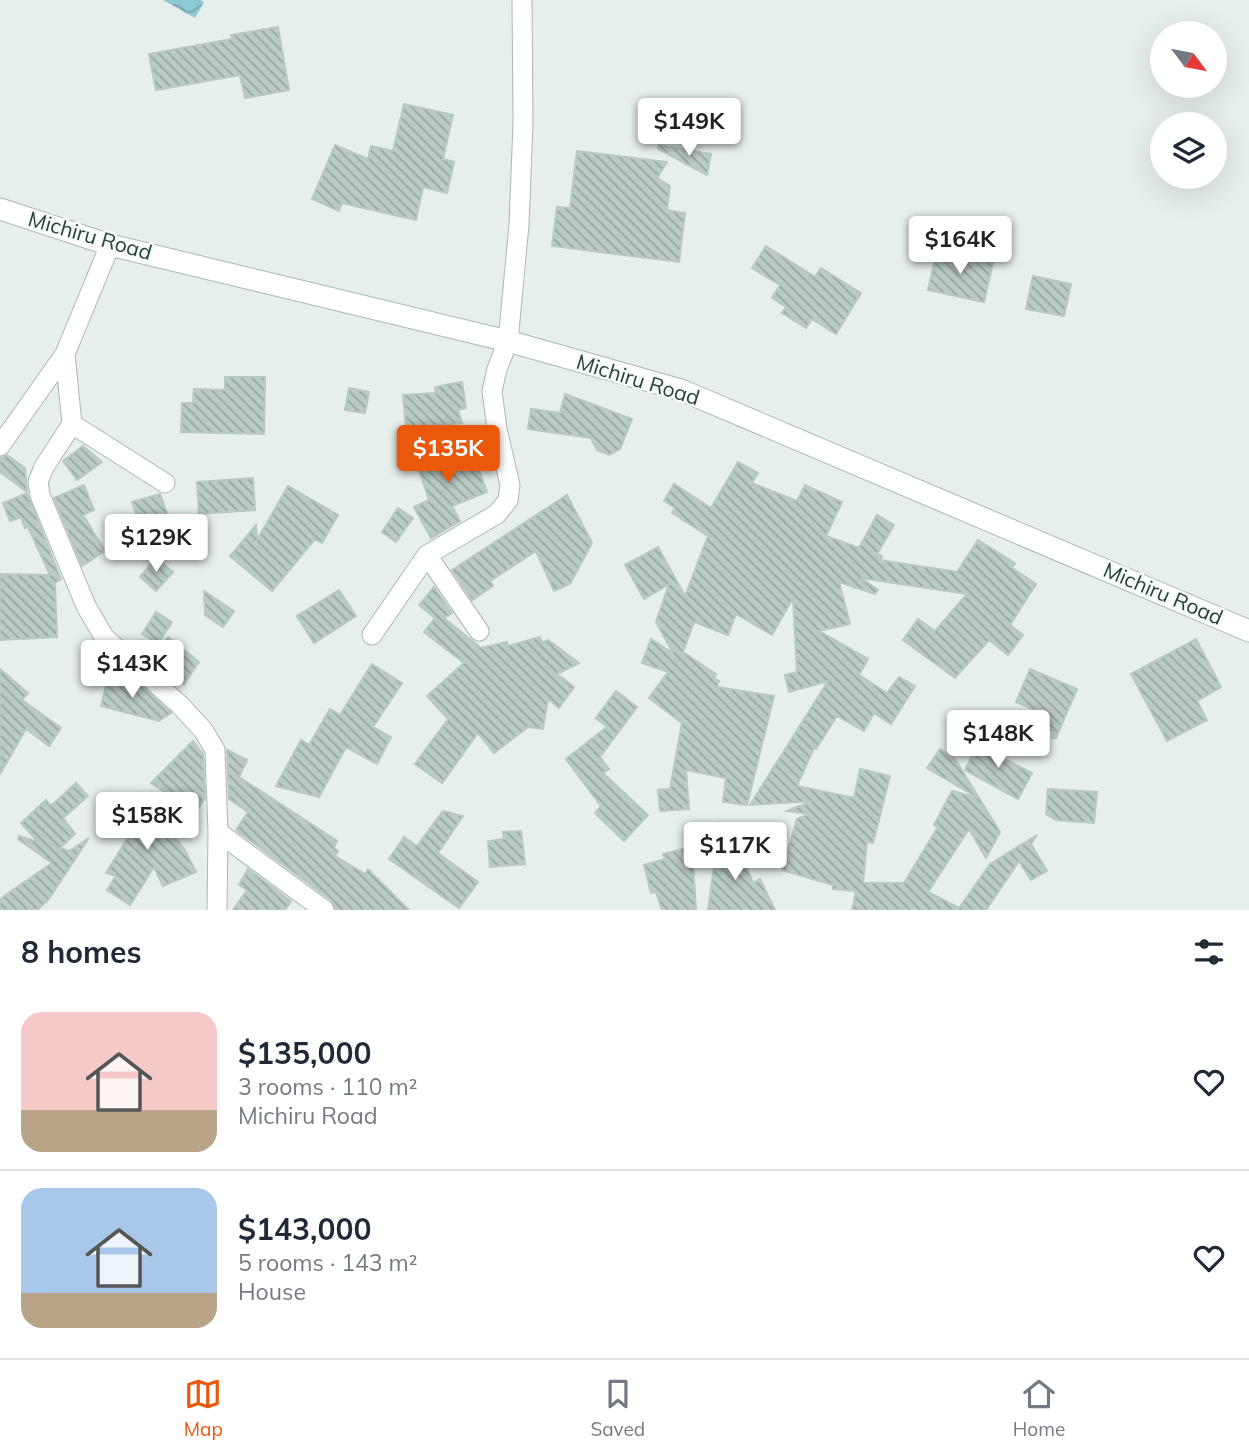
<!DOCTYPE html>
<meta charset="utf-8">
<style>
body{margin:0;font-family:Mulish,sans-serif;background:#f6f6f7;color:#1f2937;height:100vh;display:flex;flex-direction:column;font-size:26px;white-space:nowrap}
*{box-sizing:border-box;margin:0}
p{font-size:23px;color:#747a83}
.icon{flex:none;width:38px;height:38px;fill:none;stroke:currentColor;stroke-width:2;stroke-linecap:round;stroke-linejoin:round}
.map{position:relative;height:910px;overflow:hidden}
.sheet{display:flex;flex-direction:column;background:#fff;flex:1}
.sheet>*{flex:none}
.needle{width:46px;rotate:122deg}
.fabs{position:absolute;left:1150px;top:21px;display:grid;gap:14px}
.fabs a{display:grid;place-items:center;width:77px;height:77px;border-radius:50%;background:#fff;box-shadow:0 7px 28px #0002;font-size:35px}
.price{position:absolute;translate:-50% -60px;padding:0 16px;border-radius:7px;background:#fff;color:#222;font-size:23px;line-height:46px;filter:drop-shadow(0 2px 4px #0008)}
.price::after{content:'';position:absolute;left:50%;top:42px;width:21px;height:16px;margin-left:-10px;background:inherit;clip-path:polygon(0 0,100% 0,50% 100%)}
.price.active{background:#ea580c;color:#fff}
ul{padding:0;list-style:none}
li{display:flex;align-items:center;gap:21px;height:175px;padding:0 21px}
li+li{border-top:2px solid #e0e1e3}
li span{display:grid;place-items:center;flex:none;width:196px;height:140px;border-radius:21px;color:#555}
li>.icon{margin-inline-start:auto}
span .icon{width:84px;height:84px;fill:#fffc;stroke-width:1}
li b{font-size:30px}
h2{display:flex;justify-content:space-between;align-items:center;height:84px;padding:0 21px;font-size:30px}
.tabs{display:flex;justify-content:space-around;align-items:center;height:98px;border-top:2px solid #e0e1e3;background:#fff;font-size:19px;color:#747a83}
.tabs a{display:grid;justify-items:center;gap:4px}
.tabs .active{color:#ea580c}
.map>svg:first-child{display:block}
</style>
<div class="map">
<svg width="1249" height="910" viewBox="0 0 1249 910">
<defs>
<pattern id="water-waves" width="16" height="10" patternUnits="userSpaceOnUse" patternTransform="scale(1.75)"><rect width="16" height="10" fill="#8ec9d4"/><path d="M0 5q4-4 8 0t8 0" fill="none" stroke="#74a5ad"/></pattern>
<pattern id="building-back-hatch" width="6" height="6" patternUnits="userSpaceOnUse" patternTransform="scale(1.75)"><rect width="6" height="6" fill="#bbcac4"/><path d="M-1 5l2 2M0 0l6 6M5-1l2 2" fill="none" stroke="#98a6a0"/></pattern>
</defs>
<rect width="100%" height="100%" fill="#e6efeb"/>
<path fill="url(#water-waves)" d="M163 0H201L204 2 195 18Z"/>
<path fill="url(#building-back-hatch)" stroke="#b8c9c2" stroke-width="2" d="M278 27 289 90 245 98 240 75 156 90 149 54 232 39 231 35Z
M404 104 453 115 443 159 454 162 447 193 423 187 416 220 342 203 339 211 312 199 335 145 368 159 371 146 393 151Z
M659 145 711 154 707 175 658 149Z
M577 151 667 162 657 178 670 186 667 210 685 213 679 262 552 246 557 207 570 208Z
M766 246 815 277 821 268 861 293 836 334 812 319 806 328 782 313 786 307 772 298 780 285 752 268Z
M937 251 993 263 984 302 928 290Z
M1033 276 1071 284 1064 316 1026 309Z
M225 377H265L264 434 181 432 182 403H193L194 389 225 390Z
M462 382 466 408 458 410 462 423 406 428 403 395 436 393 435 387Z
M349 388 369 392 365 413 345 410Z
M565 394 632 419 620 449 609 455 597 450 591 438 528 429 531 409 560 413Z
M468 440 487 492 452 506 460 521 431 538 414 507 429 500 415 458Z
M83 446 102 462 77 480 63 461Z
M7 455 25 468 27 492 0 472V458Z
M738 462 758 473 752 483 797 501 805 485 842 502 826 536 859 548 877 515 894 525 877 554 882 556 880 560 957 572 978 540 1015 563 1012 568 1036 584 1010 625 1023 635 1008 655 989 640 955 678 903 640 918 619 935 631 967 594 861 578 878 590 875 594 839 582 850 624 819 631 868 659 859 675 887 693 899 677 915 686 891 724 874 713 864 731 837 716 816 749 814 748 797 786 854 798 860 769 890 776 873 843 867 842 863 883H904L938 827 934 825 952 791 978 798 927 768 940 749 955 759 1000 832 986 858 969 829 928 892 959 908 990 864 1037 835 1031 844 1047 871 1031 880 1019 861 986 910H852L856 891 833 889V885L782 870 797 819 809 814 787 811 812 801 750 805 828 681 789 692 785 675 797 672 793 598 772 635 736 614 728 635 694 622 683 652 716 674 714 678 719 681 717 687 774 696 747 805 723 802 726 778 686 770 689 809 660 811 658 790 670 789 682 723 649 698 668 672 642 663 651 639 673 653 656 622 669 584 644 599 625 565 658 547 685 596 708 536 672 513 675 508 664 501 674 484 711 508Z
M253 478 255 510 199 514 197 482Z
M84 485 94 510 83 515 105 551 82 566 54 498Z
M288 486 338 515 322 543 315 539 272 591 230 556 256 525 257 540Z
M27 493 61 579 55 583 57 637 0 640V574L50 575 28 527 25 528 21 517 10 521 3 503Z
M160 494 176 538 148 549 132 502Z
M567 495 592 543 570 584 554 591 536 551 490 581 493 586 472 600 452 570Z
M398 508 413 518 396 542 382 532Z
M156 558 173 572 156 591 140 577Z
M434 587 452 613 444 618 481 648 507 642 508 646 540 637 542 643 548 640 579 663 557 674 574 687 559 708 548 699 543 729 528 727 494 753 478 733 442 783 415 764 448 719 427 696 464 663 424 632 435 618 419 605Z
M339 590 356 616 314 643 297 616Z
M204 591 234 611 223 627 205 615Z
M156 612 172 622 158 644 142 634Z
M168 637 199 662 184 684 151 658Z
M1196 639 1221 687 1197 701 1207 720 1167 741 1131 674Z
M372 664 402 683 373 727 391 737 377 764 346 747 319 797 276 786 301 740 309 745 330 709 340 715Z
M0 669 28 693 22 700 61 728 49 746 26 729 0 774Z
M1030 669 1077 689 1056 738H1052L1053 731 1035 724 1040 712 1016 702Z
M108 677 139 684 171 713 159 721 101 706Z
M616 691 637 707 600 757 609 769 603 773 648 815 624 841 595 813 601 806 566 759 607 727 596 718Z
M981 738 1001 749 997 755 1032 773 1018 799 965 770Z
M193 741 203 754 205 798 196 812 151 783Z
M227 750 247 760 239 777 337 841 334 848 338 851 335 856 365 874 368 869 409 910H336L331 900 236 830 248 812 229 799Z
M76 783 88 796 63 818 75 834 60 848 69 851 89 838 48 900 37 910H0V899L52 863 18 839 19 836 38 842 21 823 46 800 51 806Z
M1048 789 1097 792 1094 823 1056 820 1046 814Z
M141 793 185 850 196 872 163 886 154 867 130 905 107 890 116 876 106 873 132 831 117 816Z
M443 811 463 816 438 853 478 882 459 908 389 859 404 837 417 846Z
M720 824 731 848 737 845 753 883 760 879 775 910H708Z
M521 831 525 864 490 867 488 841 504 839 503 832Z
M692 847 696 910H662L656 892 651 893 644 865 665 859 663 854Z
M248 869 291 901 285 910H233L247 890 239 885Z"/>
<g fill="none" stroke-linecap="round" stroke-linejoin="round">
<defs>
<path id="minor" d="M110 245 65 354 72 424 44 467 38 482 40 495 86 606 104 637 180 705 203 730 215 750 218 832 217 910
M72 424 165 483
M0 446 65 354
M427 555 479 631
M372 635 427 555 497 514 508 500 510 485 497 429 492 391 497 369 508 341 519 225 523 123 522 0
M218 832 324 910"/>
<path id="tertiary" d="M0 209 110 245 508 341 681 390 1249 631"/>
</defs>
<use href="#minor" stroke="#a8b8b2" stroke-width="21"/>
<use href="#tertiary" stroke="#a8b8b2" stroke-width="23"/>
<use href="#minor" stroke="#fff" stroke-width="19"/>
<use href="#tertiary" stroke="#fff" stroke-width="21"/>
</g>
<g text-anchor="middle" stroke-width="5" stroke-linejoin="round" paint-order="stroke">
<g font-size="21" fill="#24423a" stroke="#f7fbf9">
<text transform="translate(90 236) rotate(16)" y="7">Michiru Road</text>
<text transform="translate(638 380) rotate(17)" y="7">Michiru Road</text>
<text transform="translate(1163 594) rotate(23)" y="7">Michiru Road</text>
</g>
</g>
</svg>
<div class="fabs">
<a><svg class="needle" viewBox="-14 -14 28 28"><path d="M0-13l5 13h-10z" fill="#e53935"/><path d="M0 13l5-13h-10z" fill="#747a83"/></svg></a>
<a><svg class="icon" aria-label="layers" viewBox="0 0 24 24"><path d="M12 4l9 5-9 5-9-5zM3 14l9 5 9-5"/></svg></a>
</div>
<b class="price" style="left:689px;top:158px">$149K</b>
<b class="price" style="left:960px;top:276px">$164K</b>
<b class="price active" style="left:448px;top:485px">$135K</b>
<b class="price" style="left:156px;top:574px">$129K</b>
<b class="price" style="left:132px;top:700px">$143K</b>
<b class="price" style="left:998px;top:770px">$148K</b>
<b class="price" style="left:147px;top:852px">$158K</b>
<b class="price" style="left:735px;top:882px">$117K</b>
</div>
<section class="sheet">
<h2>8 homes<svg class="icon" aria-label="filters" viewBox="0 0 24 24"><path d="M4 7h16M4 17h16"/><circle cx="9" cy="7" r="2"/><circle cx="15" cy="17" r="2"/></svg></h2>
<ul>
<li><span style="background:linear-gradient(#f6c9c9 70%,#b9a48a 0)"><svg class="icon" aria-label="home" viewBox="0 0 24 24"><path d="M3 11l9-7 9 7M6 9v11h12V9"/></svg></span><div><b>$135,000</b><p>3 rooms · 110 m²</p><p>Michiru Road</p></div><svg class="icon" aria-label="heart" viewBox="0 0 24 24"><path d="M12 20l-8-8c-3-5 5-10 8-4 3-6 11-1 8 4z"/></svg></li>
<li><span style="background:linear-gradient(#a9c7e8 75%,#b9a48a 0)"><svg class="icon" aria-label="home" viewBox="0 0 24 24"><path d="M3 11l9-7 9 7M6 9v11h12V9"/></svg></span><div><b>$143,000</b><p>5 rooms · 143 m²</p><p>House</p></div><svg class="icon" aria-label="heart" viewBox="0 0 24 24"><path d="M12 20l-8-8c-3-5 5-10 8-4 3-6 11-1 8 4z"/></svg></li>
</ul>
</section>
<nav class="tabs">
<a class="active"><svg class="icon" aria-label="map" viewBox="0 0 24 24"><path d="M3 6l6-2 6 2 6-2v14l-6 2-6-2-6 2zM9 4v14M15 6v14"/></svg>Map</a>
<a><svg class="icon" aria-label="saved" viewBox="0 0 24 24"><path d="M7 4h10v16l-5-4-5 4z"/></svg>Saved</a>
<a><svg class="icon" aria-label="home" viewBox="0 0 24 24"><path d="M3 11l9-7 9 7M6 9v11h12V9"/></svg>Home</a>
</nav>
